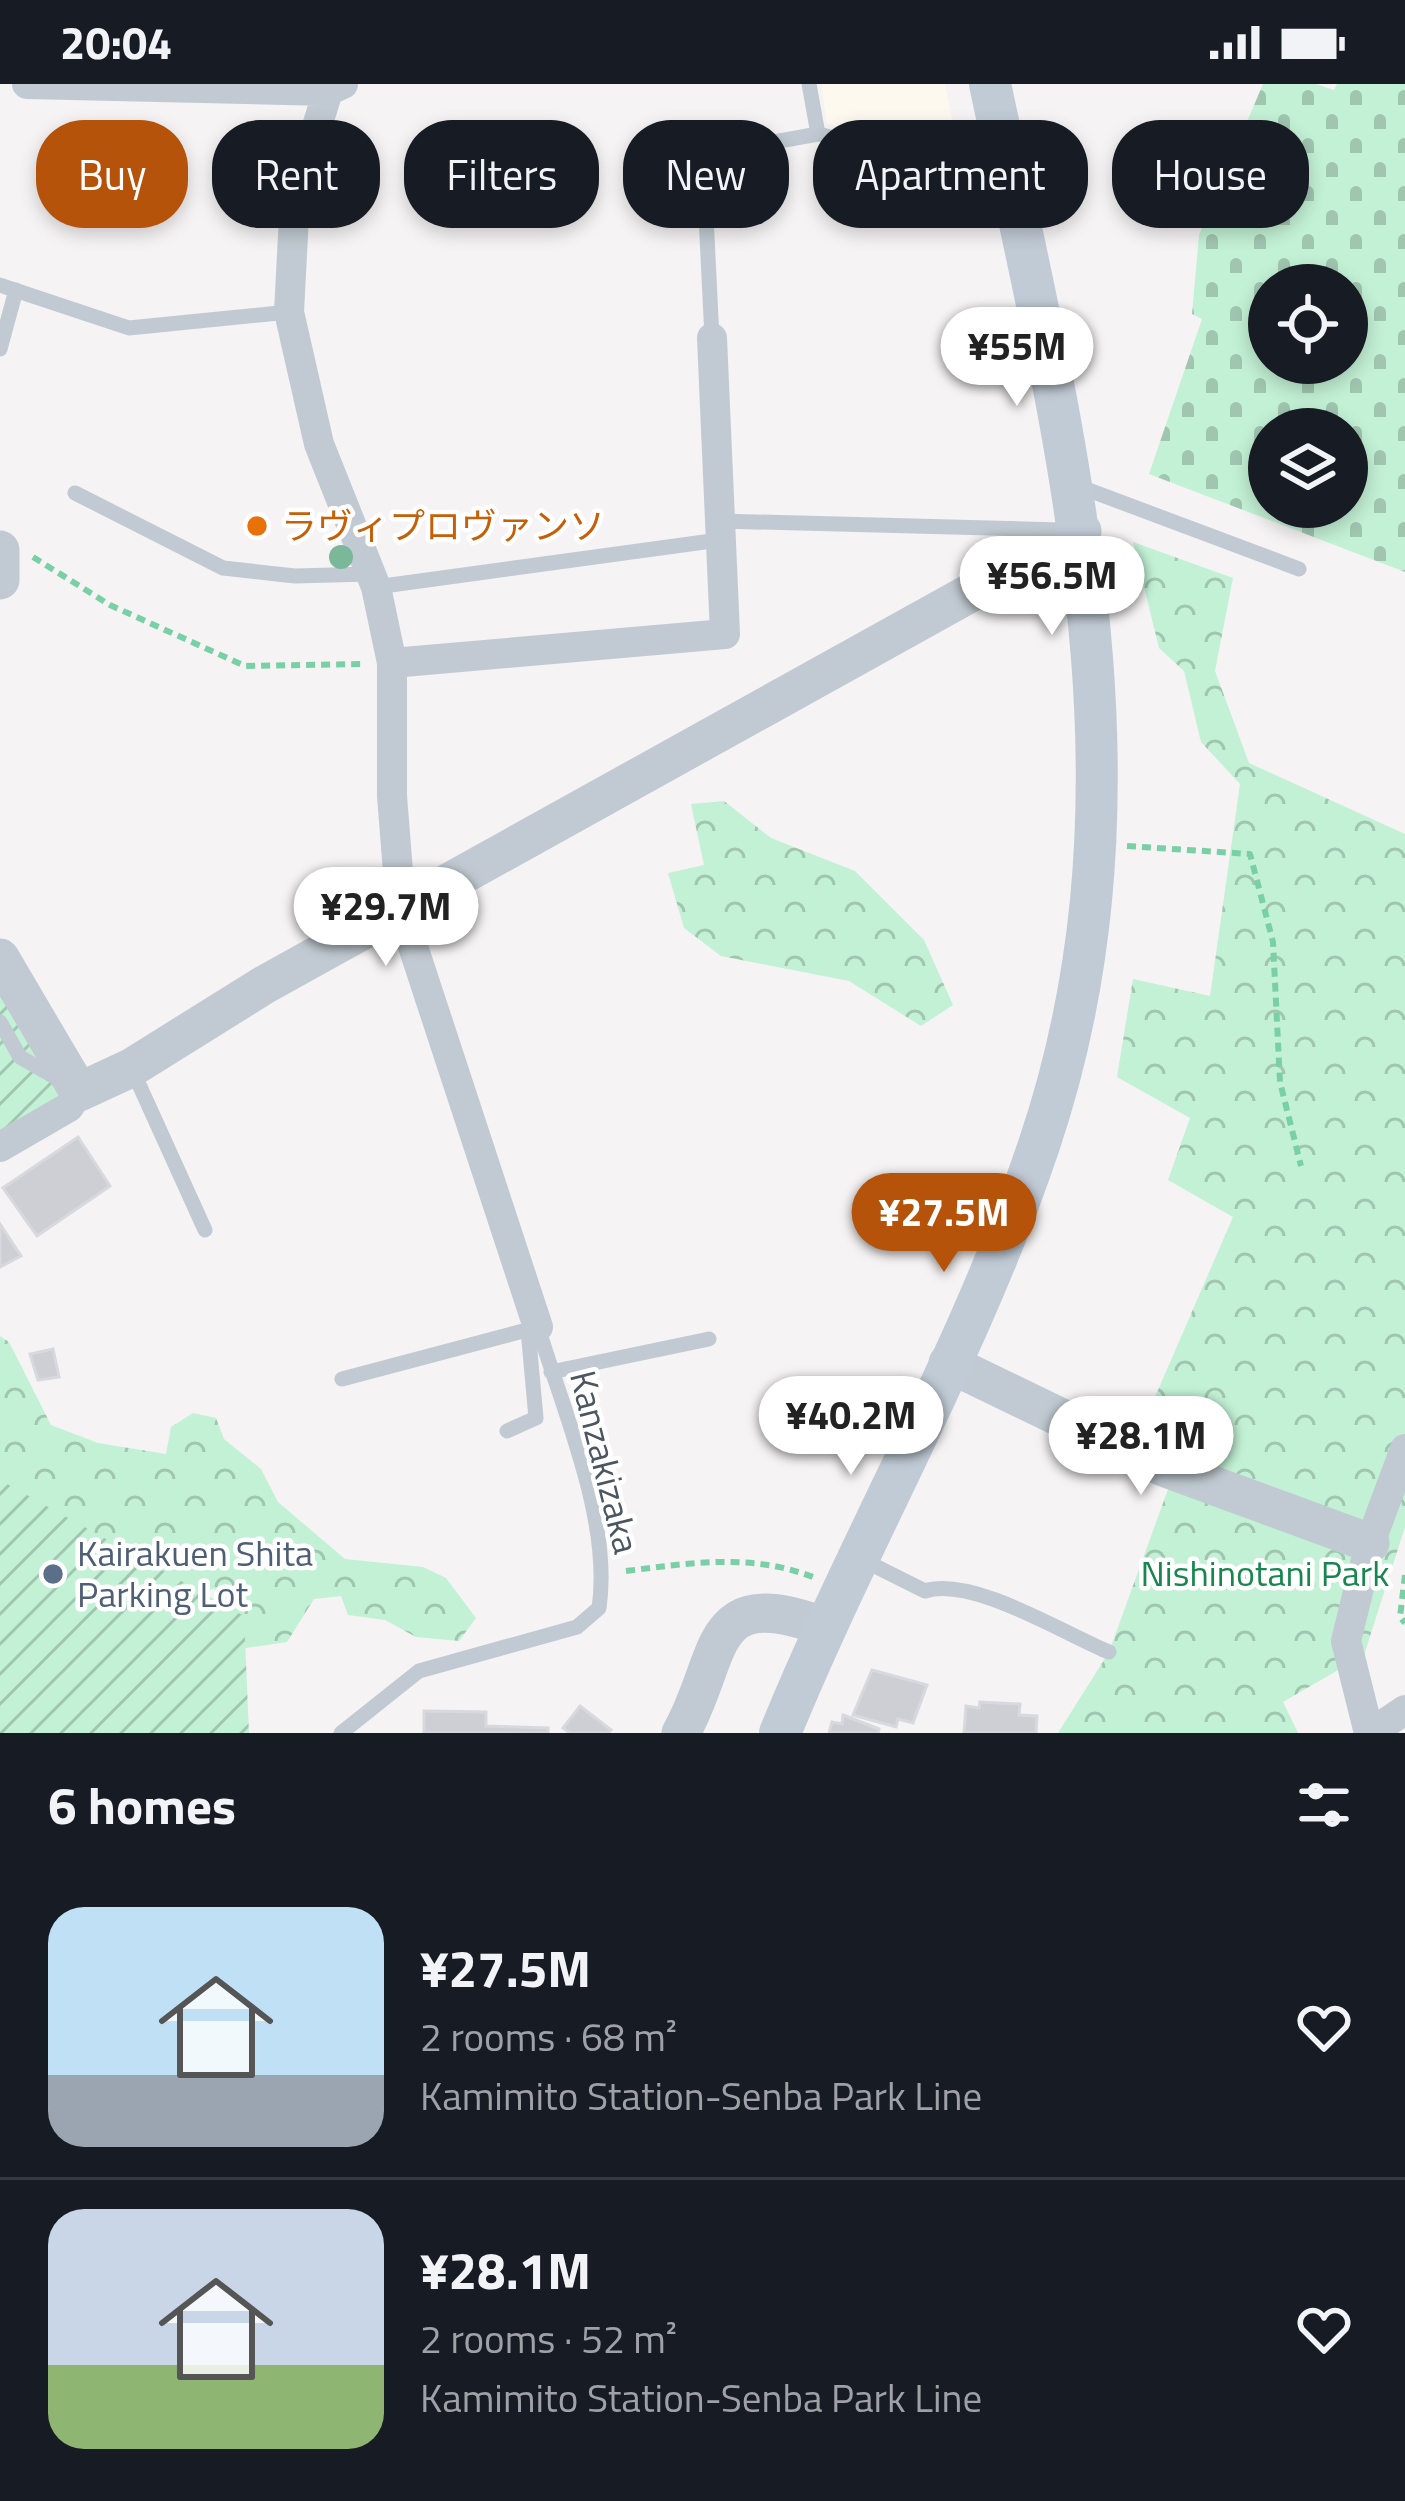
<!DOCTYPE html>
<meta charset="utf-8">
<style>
body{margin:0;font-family:"Titillium Web","Noto Sans JP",sans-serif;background:#242831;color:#f1f3f6;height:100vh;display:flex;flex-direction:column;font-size:45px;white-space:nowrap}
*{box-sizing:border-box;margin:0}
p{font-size:39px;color:#9ea1a6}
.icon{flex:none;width:66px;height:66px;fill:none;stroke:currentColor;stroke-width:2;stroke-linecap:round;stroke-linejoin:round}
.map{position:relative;height:1649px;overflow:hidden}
.details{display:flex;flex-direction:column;background:#171b24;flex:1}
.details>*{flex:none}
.guide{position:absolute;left:36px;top:36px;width:1335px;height:108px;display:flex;gap:24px}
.fabs{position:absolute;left:1248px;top:180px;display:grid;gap:24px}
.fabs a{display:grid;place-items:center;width:120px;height:120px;border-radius:50%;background:#171b24;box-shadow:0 6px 18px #0003;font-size:60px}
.price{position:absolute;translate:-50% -102px;padding:0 27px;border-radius:42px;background:#fff;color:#222;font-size:39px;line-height:78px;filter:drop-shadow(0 3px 6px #0008)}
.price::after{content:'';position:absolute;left:50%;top:72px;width:36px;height:27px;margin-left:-18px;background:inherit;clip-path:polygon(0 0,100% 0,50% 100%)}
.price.active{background:#b45309;color:#fff}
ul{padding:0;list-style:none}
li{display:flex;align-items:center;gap:36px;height:300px;padding:0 48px}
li+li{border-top:3px solid #363941}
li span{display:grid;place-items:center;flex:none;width:336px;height:240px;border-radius:36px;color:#555}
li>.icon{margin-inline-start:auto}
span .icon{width:144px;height:144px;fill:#fffc;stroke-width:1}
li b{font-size:51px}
h2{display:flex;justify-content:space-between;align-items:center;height:144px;padding:0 48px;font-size:51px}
.tag{padding:0 42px;border-radius:48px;background:#171b24;box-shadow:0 6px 18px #0003;font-size:42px;line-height:108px}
.tag.active{background:#b45309;color:#fff}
.status{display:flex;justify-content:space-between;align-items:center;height:84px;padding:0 60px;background:#171b24;direction:ltr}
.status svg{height:33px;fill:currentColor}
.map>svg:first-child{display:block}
</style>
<div class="status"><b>20:04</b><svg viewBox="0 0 49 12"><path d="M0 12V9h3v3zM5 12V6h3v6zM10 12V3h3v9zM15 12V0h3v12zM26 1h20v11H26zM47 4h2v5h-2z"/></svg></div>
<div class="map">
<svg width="1405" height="1649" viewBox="0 0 1405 1649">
<defs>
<pattern id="forest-crowns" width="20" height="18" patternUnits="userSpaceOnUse" patternTransform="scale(3)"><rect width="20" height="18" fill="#c3f1d5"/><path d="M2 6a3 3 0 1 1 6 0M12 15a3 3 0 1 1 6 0" fill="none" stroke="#a0c6b0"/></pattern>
<pattern id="cemetery-stones" width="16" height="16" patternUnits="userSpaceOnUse" patternTransform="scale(3)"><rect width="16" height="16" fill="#c3f1d5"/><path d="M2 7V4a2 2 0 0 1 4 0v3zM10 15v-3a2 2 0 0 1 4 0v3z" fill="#a0c6b0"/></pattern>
<pattern id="garden-furrows" width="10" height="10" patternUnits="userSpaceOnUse" patternTransform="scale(3)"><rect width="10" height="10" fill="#c3f1d5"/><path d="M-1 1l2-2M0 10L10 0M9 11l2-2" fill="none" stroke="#a0c6b0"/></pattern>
</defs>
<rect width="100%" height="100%" fill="#f5f3f3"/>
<path fill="#fdf9ef" d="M821 0H945L960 75 827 40Z"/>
<path fill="url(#forest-crowns)" d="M1133 458 1233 494 1215 587 1249 679 1405 750V1443L1364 1571 1283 1618 1298 1649H1058L1109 1568 1183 1364 1145 1336 1233 1133 1168 1096 1190 1034 1117 993 1133 895 1210 912 1240 700 1201 658 1184 587 1159 564Z
M724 717 771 754 855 787 924 856 953 921 921 942 849 897 721 872 684 844 668 789 704 781 691 720Z
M0 1252 9 1258 51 1341 98 1359 166 1370 171 1343 193 1329 216 1334 224 1355 261 1385 278 1418 345 1475 423 1483 446 1494 476 1534 459 1557 416 1553 385 1536 348 1531 341 1512 314 1515 287 1558 233 1566 214 1504 198 1513 0 1420Z"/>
<path fill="url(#cemetery-stones)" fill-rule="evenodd" d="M1263 0H1316L1334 6 1337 0H1405V488L1149 390 1202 235 1192 230 1199 151ZM1269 201H1347V279H1269ZM1269 345H1347V423H1269Z"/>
<path fill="url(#garden-furrows)" d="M0 884 73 1008 0 1054Z
M0 1396 244 1532 249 1649H0Z"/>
<path fill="#cdcfd5" stroke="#d7d9de" stroke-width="3" d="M78 1053 110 1102 37 1152 3 1104Z
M0 1140 21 1172 0 1183Z
M53 1265 59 1293 38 1296 30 1270Z
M872 1586 927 1601 913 1639 898 1635 896 1643 853 1631Z
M980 1618 1020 1620 1019 1631 1037 1632 1036 1649H964L966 1622 979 1624Z
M580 1622 611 1646 608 1649H570L563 1644Z
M424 1627 486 1628V1642L548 1644V1649H424Z
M843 1631 879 1645 878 1649H829L832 1638 842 1640Z"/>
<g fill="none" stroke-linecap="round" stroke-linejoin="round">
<path stroke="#7ad0a6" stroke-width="6" stroke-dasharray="9 6" stroke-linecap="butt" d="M33 473 110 521 245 582 365 580
M1127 762 1250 770 1273 858 1280 998 1301 1082
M626 1487C691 1479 750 1469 813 1493
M1405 1491 1400 1533 1405 1539"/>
<path stroke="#c1cad2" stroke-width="15" d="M809 0 818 50 972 88 1006 90
M0 201 129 244 289 228
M712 254 703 71 818 50
M0 265 16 206
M1078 402 1299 485
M75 409 223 484 295 492 369 490
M720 437 1061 446
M376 503 719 456
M0 938 20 973 60 996
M132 985 205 1146
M551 1288 709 1255
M507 1347 536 1334 528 1246
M863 1476 925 1507C972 1492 1063 1549 1109 1568
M341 1649 419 1587 577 1543 599 1524C612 1437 563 1327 538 1243L342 1295"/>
<path stroke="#c1cad2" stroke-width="30" d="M27 0 328 7 343 0
M328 7 295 113 289 228 319 360 376 503 392 579V712L401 826 538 1243
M392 579 725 550 712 254
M0 1063 69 1023 79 1008
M1369 1649 1346 1557 1370 1459 1405 1365
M1371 1649 1405 1626"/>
<path stroke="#c1cad2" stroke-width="39" d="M0 466V496
M0 874 79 1008 131 984 264 901 1082 447
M948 1279 1163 1383 1370 1459
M681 1649C725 1570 704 1498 825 1543"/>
<path stroke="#c1cbd6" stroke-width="42" d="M780 1649C861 1451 971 1264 1039 1061 1160 703 1065 355 990 0"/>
</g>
<circle fill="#7bb799" cx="341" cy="473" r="12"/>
<circle fill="#e8710a" stroke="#fff" stroke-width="4.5" cx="257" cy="442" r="12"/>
<circle fill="#5c6f8a" stroke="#fff" stroke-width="4.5" cx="53" cy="1490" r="12"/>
<g text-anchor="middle" stroke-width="9" stroke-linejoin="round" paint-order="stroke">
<g font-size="36" fill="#c56008" stroke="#fff" text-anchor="start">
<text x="281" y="455">ラヴィプロヴァンソ</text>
</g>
<g font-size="36" fill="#4a5661" stroke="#fff">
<text transform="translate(605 1378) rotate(76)" y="13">Kanzakizaka</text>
</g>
<g font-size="36" fill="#4e5e75" stroke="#fff" text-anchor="start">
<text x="77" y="1482">Kairakuen Shita<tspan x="77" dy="41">Parking Lot</tspan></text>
</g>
<g font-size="36" fill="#17864f" stroke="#fff">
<text x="1265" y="1502">Nishinotani Park</text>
</g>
</g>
</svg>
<div class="fabs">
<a><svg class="icon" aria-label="locate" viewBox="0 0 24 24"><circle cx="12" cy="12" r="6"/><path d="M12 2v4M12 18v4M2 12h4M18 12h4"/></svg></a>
<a><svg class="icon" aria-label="layers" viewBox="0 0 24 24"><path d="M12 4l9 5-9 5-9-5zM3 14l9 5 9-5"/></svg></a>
</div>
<b class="price" style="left:1017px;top:325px">¥55M</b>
<b class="price" style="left:1052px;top:554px">¥56.5M</b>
<b class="price" style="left:386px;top:885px">¥29.7M</b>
<b class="price active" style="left:944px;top:1191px">¥27.5M</b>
<b class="price" style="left:851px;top:1394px">¥40.2M</b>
<b class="price" style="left:1141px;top:1414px">¥28.1M</b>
<div class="guide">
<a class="tag active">Buy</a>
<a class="tag">Rent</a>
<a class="tag">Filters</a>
<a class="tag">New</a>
<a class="tag">Apartment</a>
<a class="tag">House</a>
</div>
</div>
<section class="details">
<h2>6 homes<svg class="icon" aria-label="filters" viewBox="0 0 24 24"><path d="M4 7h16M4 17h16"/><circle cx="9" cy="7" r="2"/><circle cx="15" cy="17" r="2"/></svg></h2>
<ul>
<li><span style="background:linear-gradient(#bfe0f5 70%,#9aa5b1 0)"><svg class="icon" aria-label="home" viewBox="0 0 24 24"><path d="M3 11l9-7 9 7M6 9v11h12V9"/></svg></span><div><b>¥27.5M</b><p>2 rooms · 68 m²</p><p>Kamimito Station-Senba Park Line</p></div><svg class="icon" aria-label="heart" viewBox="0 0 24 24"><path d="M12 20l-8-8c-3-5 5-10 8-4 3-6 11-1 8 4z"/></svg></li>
<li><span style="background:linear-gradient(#c9d6e8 65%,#8fb573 0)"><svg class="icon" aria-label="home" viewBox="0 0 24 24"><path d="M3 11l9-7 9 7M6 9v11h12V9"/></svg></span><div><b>¥28.1M</b><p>2 rooms · 52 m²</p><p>Kamimito Station-Senba Park Line</p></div><svg class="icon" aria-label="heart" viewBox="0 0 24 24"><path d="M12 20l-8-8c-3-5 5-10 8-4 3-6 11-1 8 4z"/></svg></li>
</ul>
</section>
